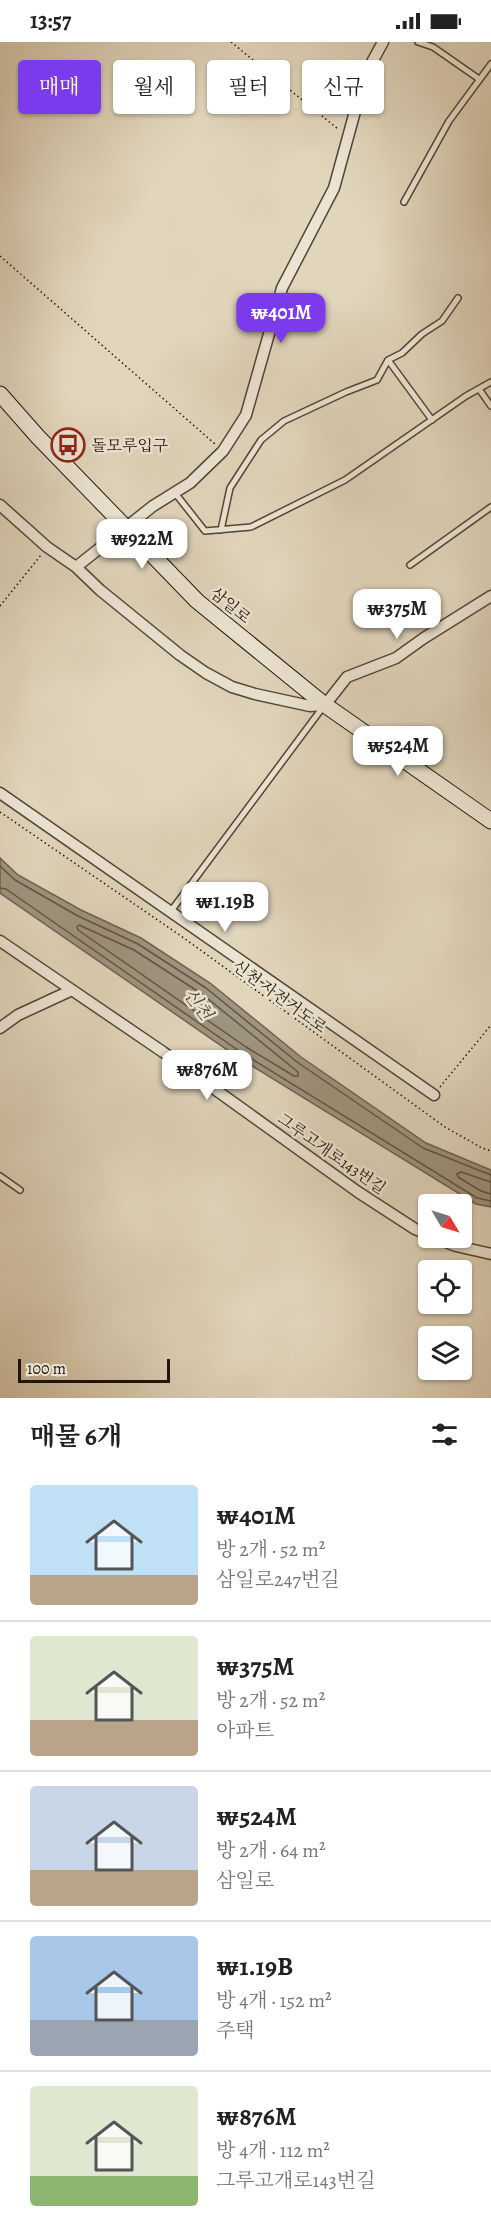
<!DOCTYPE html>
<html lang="ko">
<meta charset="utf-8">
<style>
body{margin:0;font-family:Alegreya,"Noto Serif KR",serif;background:#f6f6f6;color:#222;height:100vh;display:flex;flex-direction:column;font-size:22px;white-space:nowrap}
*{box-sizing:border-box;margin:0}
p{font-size:20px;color:#767676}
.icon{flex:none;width:33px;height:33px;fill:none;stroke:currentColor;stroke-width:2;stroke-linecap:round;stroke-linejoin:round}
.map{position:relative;height:1356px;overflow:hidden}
.details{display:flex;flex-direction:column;background:#fff;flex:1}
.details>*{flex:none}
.top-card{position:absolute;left:18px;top:18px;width:456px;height:54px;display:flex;gap:12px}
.needle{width:39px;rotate:128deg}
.buttons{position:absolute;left:418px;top:1152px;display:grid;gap:12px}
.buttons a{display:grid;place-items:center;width:54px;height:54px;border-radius:6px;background:#fff;box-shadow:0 2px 4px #0004;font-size:30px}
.scale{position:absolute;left:18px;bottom:15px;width:152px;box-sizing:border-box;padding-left:6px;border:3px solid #201609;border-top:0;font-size:16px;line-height:21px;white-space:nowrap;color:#201609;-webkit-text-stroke:4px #ece4d3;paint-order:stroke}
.price{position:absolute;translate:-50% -51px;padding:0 14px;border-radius:12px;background:#fff;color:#222;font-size:20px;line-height:39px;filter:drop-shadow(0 2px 3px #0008)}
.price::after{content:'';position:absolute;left:50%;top:36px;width:18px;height:14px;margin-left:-9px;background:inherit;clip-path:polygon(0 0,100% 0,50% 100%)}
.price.on{background:#7c3aed;color:#fff}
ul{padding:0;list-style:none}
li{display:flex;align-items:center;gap:18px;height:150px;padding:0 30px}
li+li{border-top:2px solid #e0e0e0}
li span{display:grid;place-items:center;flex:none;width:168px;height:120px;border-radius:6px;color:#555}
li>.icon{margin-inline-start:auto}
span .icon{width:72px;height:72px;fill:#fffc;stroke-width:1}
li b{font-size:26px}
h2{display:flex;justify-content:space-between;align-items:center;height:72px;padding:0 30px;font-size:26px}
.tag{padding:0 21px;border-radius:6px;background:#fff;box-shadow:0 2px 4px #0004;font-size:21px;line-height:54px}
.tag.on{background:#7c3aed;color:#fff}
.status{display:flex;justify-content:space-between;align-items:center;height:42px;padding:0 30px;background:#fff;direction:ltr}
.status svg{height:16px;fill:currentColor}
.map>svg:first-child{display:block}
</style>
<div class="status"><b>13:57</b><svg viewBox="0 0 49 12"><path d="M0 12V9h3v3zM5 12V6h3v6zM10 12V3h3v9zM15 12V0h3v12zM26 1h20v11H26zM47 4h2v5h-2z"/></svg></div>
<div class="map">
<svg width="491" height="1356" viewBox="0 0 491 1356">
<rect width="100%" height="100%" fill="#e1d5bc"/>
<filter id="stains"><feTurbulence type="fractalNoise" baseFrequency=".00333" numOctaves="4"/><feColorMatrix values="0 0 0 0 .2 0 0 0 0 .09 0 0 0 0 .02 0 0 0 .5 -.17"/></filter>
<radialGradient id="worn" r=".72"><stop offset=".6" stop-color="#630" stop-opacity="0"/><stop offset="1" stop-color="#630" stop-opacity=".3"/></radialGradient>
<path fill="#9f947f" stroke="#6c6250" stroke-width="1.5" d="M0 816 18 833 81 868 141 896 210 941 301 1015 426 1101 491 1128V1165L476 1162 239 1016 0 851Z"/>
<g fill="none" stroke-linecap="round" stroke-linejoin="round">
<path stroke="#605544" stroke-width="1.5" d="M0 824 15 838 78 874 138 902 206 946 297 1020 423 1106 491 1133
M0 846 6 847 242 1011 477 1156 491 1159
M79 883 134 908 202 952 298 1030V1034H294L246 1005 78 888 77 885Z
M491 1140 461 1130 457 1132 458 1135 481 1149 491 1152"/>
<defs>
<path id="lane" d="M418 0 433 5 479 37
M404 160 449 79 491 22
M388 318 432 378
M479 347 491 364
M175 451 205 489 251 485 345 438 466 354 491 340
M221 488 230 446 261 398 284 379 346 350 377 338 388 318 402 311 422 292 442 279 458 256
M410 523 491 465
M171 869 323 665
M0 1134 20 1148"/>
<path id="street" d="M0 463 47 505 76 525 100 548 180 613 206 631 232 645 255 652 310 664 325 663 347 635 396 616 424 596 491 554
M76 525 153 464 190 441 223 409 246 373 282 246 334 146 365 33 383 0
M0 751 434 1053
M0 899 163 1010 358 1150 415 1187 429 1193
M0 986 18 973 72 948
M436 1196 456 1204 491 1212"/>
<path id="secondary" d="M0 352 38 395 197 559 325 663 491 779"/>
</defs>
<use href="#lane" stroke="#504636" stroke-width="8"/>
<use href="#street" stroke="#504636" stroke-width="13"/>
<use href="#secondary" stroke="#201609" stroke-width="17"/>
<path stroke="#201609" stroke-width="1.5" stroke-dasharray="1.5 3" stroke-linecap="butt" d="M231 0 338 87
M0 214 215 402
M0 564 41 513
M0 770 181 894 445 1085 482 1106 491 1109
M440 1045 491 983"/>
<use href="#lane" stroke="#ece4d3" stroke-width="5"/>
<use href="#street" stroke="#ece4d3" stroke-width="10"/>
<use href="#secondary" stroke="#ece4d3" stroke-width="15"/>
</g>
<defs>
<symbol id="bus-ring" viewBox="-11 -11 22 22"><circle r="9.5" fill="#ece4d3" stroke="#8f2418" stroke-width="1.5"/><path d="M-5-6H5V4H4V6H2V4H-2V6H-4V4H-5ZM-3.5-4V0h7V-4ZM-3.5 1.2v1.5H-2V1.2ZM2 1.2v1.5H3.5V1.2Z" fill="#8f2418"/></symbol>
</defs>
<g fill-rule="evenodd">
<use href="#bus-ring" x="49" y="384" width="38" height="38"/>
</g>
<g text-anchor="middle" stroke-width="5" stroke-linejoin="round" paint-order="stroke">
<g font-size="16" fill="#201609" stroke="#ece4d3" text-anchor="start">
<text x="91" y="409">돌모루입구</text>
</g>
<g font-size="16" fill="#201609" stroke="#ece4d3">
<text transform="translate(231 563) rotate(39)" y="6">삼일로</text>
<text transform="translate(280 954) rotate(36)" y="6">신천 자전거도로</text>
<text transform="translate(332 1111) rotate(35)" y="6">그루고개로143번길</text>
</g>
<g font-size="18" font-style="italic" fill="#534838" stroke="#ece4d3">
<text transform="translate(198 962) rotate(53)" y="6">신천</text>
</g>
</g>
<rect width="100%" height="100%" filter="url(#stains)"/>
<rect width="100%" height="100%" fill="url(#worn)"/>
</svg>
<div class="buttons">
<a><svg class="needle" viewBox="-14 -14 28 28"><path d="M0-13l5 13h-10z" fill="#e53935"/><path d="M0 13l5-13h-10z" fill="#767676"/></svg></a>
<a><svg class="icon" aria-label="locate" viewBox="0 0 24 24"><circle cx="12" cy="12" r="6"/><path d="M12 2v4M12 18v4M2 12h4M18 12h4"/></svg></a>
<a><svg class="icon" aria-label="layers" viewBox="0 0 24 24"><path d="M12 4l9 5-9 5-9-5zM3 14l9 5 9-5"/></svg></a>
</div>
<div class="scale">100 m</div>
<b class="price on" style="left:281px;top:302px">₩401M</b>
<b class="price" style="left:142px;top:528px">₩922M</b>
<b class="price" style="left:397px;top:598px">₩375M</b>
<b class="price" style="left:398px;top:735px">₩524M</b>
<b class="price" style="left:225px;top:891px">₩1.19B</b>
<b class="price" style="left:207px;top:1059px">₩876M</b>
<div class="top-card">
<a class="tag on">매매</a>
<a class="tag">월세</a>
<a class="tag">필터</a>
<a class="tag">신규</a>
</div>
</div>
<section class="details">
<h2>매물 6개<svg class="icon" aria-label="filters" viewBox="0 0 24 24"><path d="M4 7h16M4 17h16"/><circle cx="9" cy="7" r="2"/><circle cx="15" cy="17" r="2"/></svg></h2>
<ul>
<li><span style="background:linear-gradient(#bfe0f5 75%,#b9a48a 0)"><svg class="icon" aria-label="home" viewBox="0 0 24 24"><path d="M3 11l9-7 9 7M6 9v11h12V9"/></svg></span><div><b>₩401M</b><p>방 2개 · 52 m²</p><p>삼일로247번길</p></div></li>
<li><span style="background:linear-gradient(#dfe7d0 70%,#b9a48a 0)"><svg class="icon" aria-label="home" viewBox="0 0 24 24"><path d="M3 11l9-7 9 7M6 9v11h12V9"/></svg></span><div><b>₩375M</b><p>방 2개 · 52 m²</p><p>아파트</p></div></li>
<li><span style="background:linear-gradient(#c9d6e8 70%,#b9a48a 0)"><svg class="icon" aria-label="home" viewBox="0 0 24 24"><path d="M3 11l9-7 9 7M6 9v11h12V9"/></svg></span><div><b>₩524M</b><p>방 2개 · 64 m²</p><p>삼일로</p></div></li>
<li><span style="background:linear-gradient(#a9c7e8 70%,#9aa5b1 0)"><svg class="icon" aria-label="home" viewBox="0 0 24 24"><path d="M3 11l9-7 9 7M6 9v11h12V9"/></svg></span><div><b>₩1.19B</b><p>방 4개 · 152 m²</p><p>주택</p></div></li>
<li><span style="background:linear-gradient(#dfe7d0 75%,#8fb573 0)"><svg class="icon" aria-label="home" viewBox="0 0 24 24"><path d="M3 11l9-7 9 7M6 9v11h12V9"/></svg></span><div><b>₩876M</b><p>방 4개 · 112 m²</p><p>그루고개로143번길</p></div></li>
</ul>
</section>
